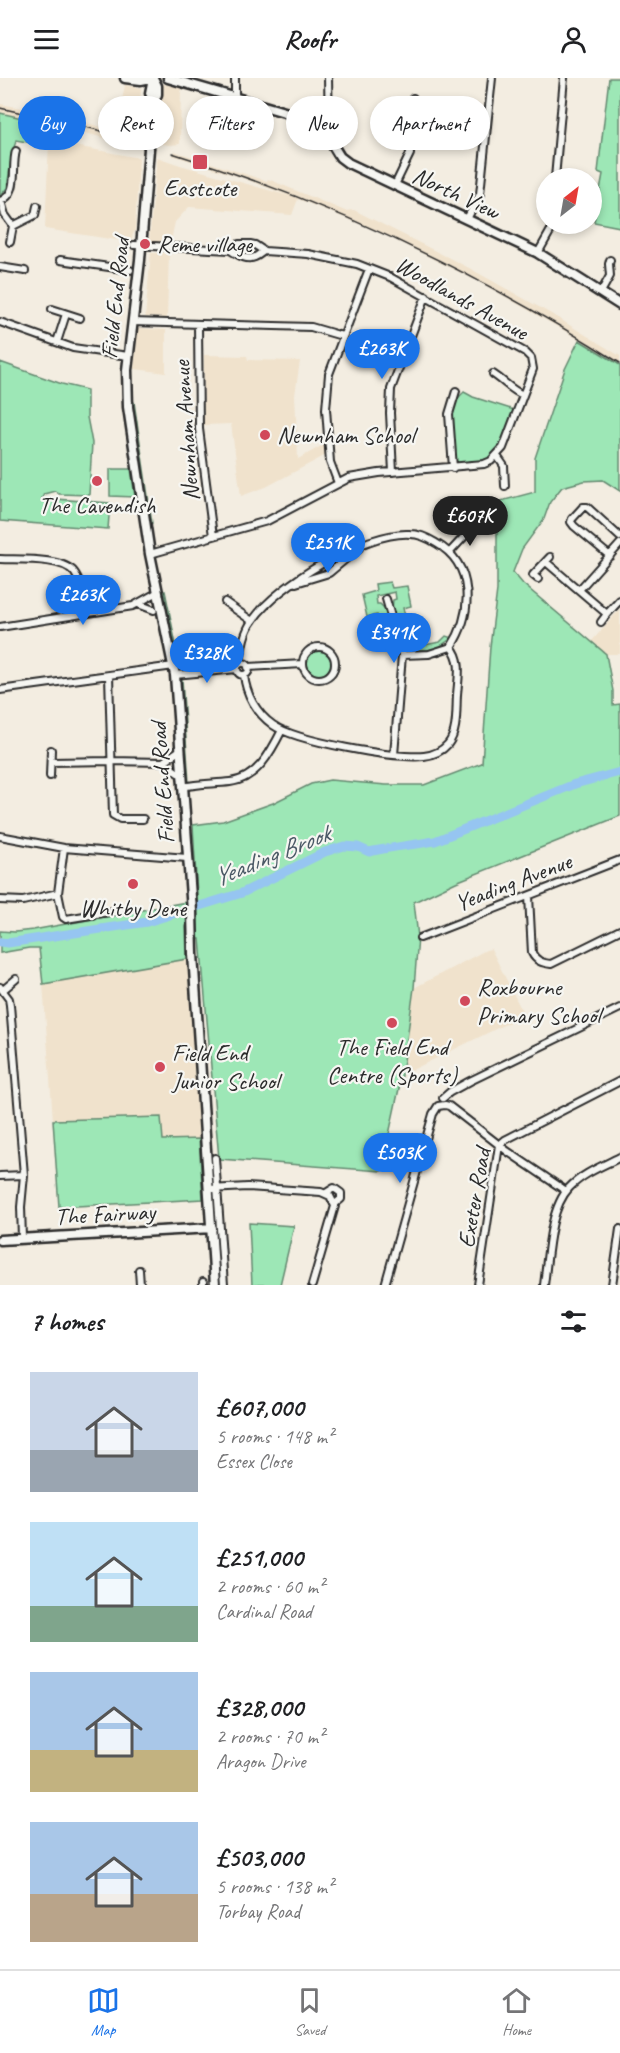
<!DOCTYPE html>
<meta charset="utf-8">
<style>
body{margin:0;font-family:Caveat,sans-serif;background:#f6f6f6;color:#202124;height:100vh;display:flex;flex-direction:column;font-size:22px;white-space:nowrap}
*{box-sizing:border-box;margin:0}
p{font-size:20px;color:#757577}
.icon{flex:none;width:33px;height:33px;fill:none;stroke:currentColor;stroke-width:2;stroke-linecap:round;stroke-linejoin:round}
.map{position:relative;height:1207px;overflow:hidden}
.panel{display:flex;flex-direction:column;background:#fff;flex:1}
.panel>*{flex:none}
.banner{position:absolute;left:18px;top:18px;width:585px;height:54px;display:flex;gap:12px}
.needle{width:39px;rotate:31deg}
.controls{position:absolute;left:536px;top:90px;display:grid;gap:12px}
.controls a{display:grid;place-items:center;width:66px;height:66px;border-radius:50%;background:#fff;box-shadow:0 3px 9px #0003;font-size:30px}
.price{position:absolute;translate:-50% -51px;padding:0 14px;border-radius:21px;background:#1a73e8;color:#fff;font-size:20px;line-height:39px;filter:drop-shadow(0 2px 3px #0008)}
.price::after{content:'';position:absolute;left:50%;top:36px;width:18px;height:14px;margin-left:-9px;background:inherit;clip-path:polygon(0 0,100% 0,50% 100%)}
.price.on{background:#222;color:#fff}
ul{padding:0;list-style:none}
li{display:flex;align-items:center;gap:18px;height:150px;padding:0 30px}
li span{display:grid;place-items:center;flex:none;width:168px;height:120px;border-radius:0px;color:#555}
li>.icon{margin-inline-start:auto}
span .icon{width:72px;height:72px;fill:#fffc;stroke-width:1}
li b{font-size:26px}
h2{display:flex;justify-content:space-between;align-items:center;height:72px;padding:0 30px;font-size:26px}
.tag{padding:0 21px;border-radius:27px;background:#fff;box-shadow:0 3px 9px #0003;font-size:21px;line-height:54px}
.tag.on{background:#1a73e8;color:#fff}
header{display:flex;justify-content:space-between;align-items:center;height:78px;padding:0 30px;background:#fff;font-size:27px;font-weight:700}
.tabs{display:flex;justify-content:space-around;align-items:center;height:84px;border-top:2px solid #e0e0e0;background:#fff;font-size:16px;color:#757577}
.tabs a{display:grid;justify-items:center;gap:3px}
.tabs .on{color:#1a73e8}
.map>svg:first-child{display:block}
</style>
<header><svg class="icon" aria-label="menu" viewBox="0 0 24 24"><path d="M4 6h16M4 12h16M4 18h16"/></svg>Roofr<svg class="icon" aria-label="person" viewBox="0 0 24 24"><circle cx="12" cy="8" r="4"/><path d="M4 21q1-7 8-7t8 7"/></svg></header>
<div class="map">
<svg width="620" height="1207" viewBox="0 0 620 1207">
<rect width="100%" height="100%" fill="#f3ede1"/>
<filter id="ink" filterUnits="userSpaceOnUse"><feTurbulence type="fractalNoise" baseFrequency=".0167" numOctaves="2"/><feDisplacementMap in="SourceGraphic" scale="12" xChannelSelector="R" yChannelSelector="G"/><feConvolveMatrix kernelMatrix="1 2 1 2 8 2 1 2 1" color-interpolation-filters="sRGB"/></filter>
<g filter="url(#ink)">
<path fill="#f0e2cc" d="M163 6 181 9 180 66 170 67 156 65Z
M125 7 141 10 139 37 120 32Z
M0 26 45 34 143 60V70L58 48 0 35Z
M49 63 139 80 135 152 130 164 45 151Z
M174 73 267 103 268 101 345 133 354 132 471 191 553 237 620 278V287L565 253 481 205 377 153 298 121 292 137 189 129 175 144 170 167 149 164 157 79 180 87 289 118 240 99 172 77Z
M151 175H169L167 240 145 239Z
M138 250 166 252V295L120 289 134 290Z
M204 277 247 278 248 282 300 283 295 317 298 381 325 366 326 377 266 409 241 418 231 346 204 347Z
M620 531V576H606L591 564Z
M491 871 524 937 402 997 414 910 486 872Z
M187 881 199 1061 163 1062 160 1039 53 1042 43 906Z"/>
<path fill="#9de7b6" stroke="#648970" stroke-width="1.5" d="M609 0H620V149L594 144 603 96 598 94Z
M0 35 49 46V63L27 64 16 62 11 82 7 110 0 118Z
M579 262 620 287V413L603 402 584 403 562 409 550 424 544 441 522 471 513 494 523 506 606 576 613 613V627L620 626V738L456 804 414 824 418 859 414 910 402 997 381 1093 219 1081 200 861H197V818L193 747 223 743 273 725 311 706 330 702 386 707H424L482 685 490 569 497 512V424L535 414V380L565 291Z
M0 284 62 306 87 312V339L92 365 89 417 59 416 55 413 44 416 42 420 110 425 108 451 0 443Z
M464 314 473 319 514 332C501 368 502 383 460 387L455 384C453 361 444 330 464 314Z
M130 323 134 324 152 445 149 450Z
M110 391H131L135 419 110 418Z
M390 504 392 510 407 508 411 528 403 530 406 542 401 544 410 570 440 564 446 558 452 560 436 571 405 574 392 532 393 522 396 521 395 514 376 518 377 526H380L387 533 398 578H390L385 549 380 550 377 537 367 539 362 517 376 513 375 506Z
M165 513 181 591 177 592 162 514Z
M307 585a12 12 0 1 1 24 0a12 12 0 1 1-24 0Z
M182 601 189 705H185L179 602Z
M192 823V833L186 849 187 881 43 906 39 870H29L0 875V853L15 854 33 852Z
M161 1039 163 1062 199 1061 203 1121 59 1129 53 1042Z
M249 1145 294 1148 280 1207H252Z"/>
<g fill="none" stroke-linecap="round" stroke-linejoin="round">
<path stroke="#96c5f1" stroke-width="9" d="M0 864 8 865 147 844 242 815 325 774 344 768 358 769 369 774C391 769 413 767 435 763L575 706 620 694"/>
<defs>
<path id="street" d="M235 0V19
M324 53 329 46 328 0
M555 100 564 0
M395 107 410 76 409 61 413 20
M0 123C20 116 11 89 16 73
M1 123 5 137 13 148 10 164
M467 141 480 116 492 0
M13 148 35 137 37 128
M134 167 230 172C237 176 246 183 255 179 258 178 261 175 264 173
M538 175 551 152V146
M60 182 130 192
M0 189 25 193
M601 214 610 198 609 186 610 182
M52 231 80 240
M0 244 73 270 128 278
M132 244 311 249 342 258
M198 246 199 351 213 458
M57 264 66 236
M493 296C504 303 511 312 523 317
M497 378 504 388 505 408
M453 390 449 336 456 313
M393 394 390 335 391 311 426 218
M338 405 330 384 326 331 329 296 369 191
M450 474 474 448
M150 476 267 443 349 400 379 395 484 386 491 383 503 370 533 291 531 280 525 274 390 199 357 186 308 176 264 173 255 167 250 166H239L230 172
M610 478 574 448 571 444 572 441 583 429H587L620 459
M0 481C19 482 62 479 74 494 82 504 83 523 86 535
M546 484 607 536 620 522
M538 501 533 497 550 479
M296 505 329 495 359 470
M579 512 620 466
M386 521 402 577 429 576 451 569
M225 524 252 543
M138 526 154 532
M601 544 607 536
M0 549 133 528 158 514
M303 585a16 16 0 1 1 32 0a16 16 0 1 1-32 0Z
M240 585C242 570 243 555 253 542 278 506 366 453 410 456 419 456 428 460 436 465 475 487 473 535 451 569
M237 591a6 6 0 1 1 12 0a6 6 0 1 1-12 0Z
M248 589 303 586
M109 597 113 737 120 741H143
M175 597 237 591
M244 597C246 616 256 635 273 647 295 663 395 681 424 678 433 677 442 673 448 666 458 654 456 632 457 617 458 601 463 582 451 569
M0 612 174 588
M394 677 402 577
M51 684 111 683 163 684 180 672
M163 684 178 695 182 696
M50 698 51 672
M183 709C198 705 214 706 230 704 257 701 271 674 282 652
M0 758 64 770 187 780
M58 815 63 839 66 841 121 832
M529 818 532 875C536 883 542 885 551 886L620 852
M0 822 23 823 58 815 64 770
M420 860 620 782
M0 909 9 921 10 927 24 1097 21 1129 22 1160
M3 912 16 901
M443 1020 450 1014 470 1003 620 930
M215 1080 224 1207
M0 1098 24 1097
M209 1111 248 1109 321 1114 330 1118 335 1128 312 1207
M326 1115 334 1110 341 1115V1121L335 1126
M139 1192 140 1207
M203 1204V1207
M385 1207 433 1036 438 1028 445 1027 449 1028 507 1073 566 1113
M478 1207 499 1067 505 1062 620 1003
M544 1207C548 1179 549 1131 569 1110 583 1095 603 1088 620 1079
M612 1207 620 1151"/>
<path id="secondary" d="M125 0 141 2 151 0
M153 0 150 15 154 24
M168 0 305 40 324 53 340 79 348 85 538 175 620 227
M149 61 154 24 157 16V8L153 0
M149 71 140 182 127 292 128 329 150 476 175 597 192 833 193 876 215 1207
M0 1162 212 1150"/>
</defs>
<use href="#street" stroke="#2b2b2b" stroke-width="10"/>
<use href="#secondary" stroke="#2b2b2b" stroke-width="13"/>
<use href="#street" stroke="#f6f6f2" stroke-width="6"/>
<use href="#secondary" stroke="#f6f6f2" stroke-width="8"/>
<path stroke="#2b2b2b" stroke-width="1.5" d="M0 30 94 51 143 65
M172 75C331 124 480 196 620 285"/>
<defs>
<path id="secondary-bridge" d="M149 71V61"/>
</defs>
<use href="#secondary-bridge" stroke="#2b2b2b" stroke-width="13" stroke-linecap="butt"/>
<use href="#secondary-bridge" stroke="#f6f6f2" stroke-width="8"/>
</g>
</g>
<g fill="#d1495b" stroke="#f6f6f2" stroke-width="2">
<rect x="192" y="76" width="16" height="16" rx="3"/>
<circle cx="145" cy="166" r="6"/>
<circle cx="265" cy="357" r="6"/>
<circle cx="97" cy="403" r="6"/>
<circle cx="133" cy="806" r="6"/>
<circle cx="465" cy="923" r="6"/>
<circle cx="392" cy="945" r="6"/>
<circle cx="160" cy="989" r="6"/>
</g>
<g text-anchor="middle" stroke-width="4.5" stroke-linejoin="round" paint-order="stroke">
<g font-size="24" fill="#2b2b2b" stroke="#f6f6f2">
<text x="200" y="118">Eastcote</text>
<text x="157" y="174" text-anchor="start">Reme village</text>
<text x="277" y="365" text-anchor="start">Newnham School</text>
<text x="97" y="435">The Cavendish</text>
<text x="133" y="838">Whitby Dene</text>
<text x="477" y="917" text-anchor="start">Roxbourne<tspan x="477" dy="28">Primary School</tspan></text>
<text x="392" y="977">The Field End<tspan x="392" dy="28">Centre (Sports)</tspan></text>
<text x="172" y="983" text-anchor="start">Field End<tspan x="172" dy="28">Junior School</tspan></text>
</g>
<g font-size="24" fill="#2b2b2b" stroke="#f6f6f2">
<text transform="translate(456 115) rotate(25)" y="8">North View</text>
<text transform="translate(115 220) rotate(-84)" y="8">Field End Road</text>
<text transform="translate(462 220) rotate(29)" y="8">Woodlands Avenue</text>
<text transform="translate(186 353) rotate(-94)" y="8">Newnham Avenue</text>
<text transform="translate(162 705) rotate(-94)" y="8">Field End Road</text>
<text transform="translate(513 804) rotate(-21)" y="8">Yeading Avenue</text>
<text transform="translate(474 1120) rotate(-80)" y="8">Exeter Road</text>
<text transform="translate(105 1136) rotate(-3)" y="8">The Fairway</text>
</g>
<g font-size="26" font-style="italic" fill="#4b5966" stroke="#f6f6f2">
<text transform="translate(271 777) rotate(-22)" y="9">Yeading Brook</text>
</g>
</g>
</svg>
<div class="controls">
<a><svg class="needle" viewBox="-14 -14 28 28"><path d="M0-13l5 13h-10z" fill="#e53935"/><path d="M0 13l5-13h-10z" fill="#757577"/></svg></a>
</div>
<b class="price" style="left:382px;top:302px">£263K</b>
<b class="price on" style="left:470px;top:469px">£607K</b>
<b class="price" style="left:328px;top:496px">£251K</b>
<b class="price" style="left:83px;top:548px">£263K</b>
<b class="price" style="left:394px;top:586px">£341K</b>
<b class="price" style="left:207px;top:606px">£328K</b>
<b class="price" style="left:400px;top:1106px">£503K</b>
<div class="banner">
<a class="tag on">Buy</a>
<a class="tag">Rent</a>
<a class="tag">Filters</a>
<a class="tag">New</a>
<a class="tag">Apartment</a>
</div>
</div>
<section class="panel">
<h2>7 homes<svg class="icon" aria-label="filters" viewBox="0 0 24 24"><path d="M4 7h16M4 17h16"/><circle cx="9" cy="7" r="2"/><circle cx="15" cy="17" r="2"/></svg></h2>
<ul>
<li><span style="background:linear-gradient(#c9d6e8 65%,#9aa5b1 0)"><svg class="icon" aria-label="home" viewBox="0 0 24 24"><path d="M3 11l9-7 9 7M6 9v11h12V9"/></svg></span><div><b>£607,000</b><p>5 rooms · 148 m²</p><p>Essex Close</p></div></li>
<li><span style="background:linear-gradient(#bfe0f5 70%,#7fa58c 0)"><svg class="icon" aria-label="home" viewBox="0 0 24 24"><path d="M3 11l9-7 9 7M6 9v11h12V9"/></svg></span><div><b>£251,000</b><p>2 rooms · 60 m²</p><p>Cardinal Road</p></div></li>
<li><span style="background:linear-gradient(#a9c7e8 65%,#c2b280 0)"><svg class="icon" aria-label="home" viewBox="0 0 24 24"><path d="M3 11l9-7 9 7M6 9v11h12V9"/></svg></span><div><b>£328,000</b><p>2 rooms · 70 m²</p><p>Aragon Drive</p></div></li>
<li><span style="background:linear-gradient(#a9c7e8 60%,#b9a48a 0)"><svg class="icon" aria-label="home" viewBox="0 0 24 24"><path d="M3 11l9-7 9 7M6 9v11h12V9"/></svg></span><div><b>£503,000</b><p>5 rooms · 138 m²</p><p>Torbay Road</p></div></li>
</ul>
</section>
<nav class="tabs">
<a class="on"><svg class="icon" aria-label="map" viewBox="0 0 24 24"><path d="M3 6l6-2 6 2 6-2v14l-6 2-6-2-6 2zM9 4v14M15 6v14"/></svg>Map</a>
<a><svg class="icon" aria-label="saved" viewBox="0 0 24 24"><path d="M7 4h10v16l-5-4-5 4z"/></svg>Saved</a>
<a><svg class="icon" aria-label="home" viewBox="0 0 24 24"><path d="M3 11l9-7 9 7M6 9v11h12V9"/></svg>Home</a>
</nav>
